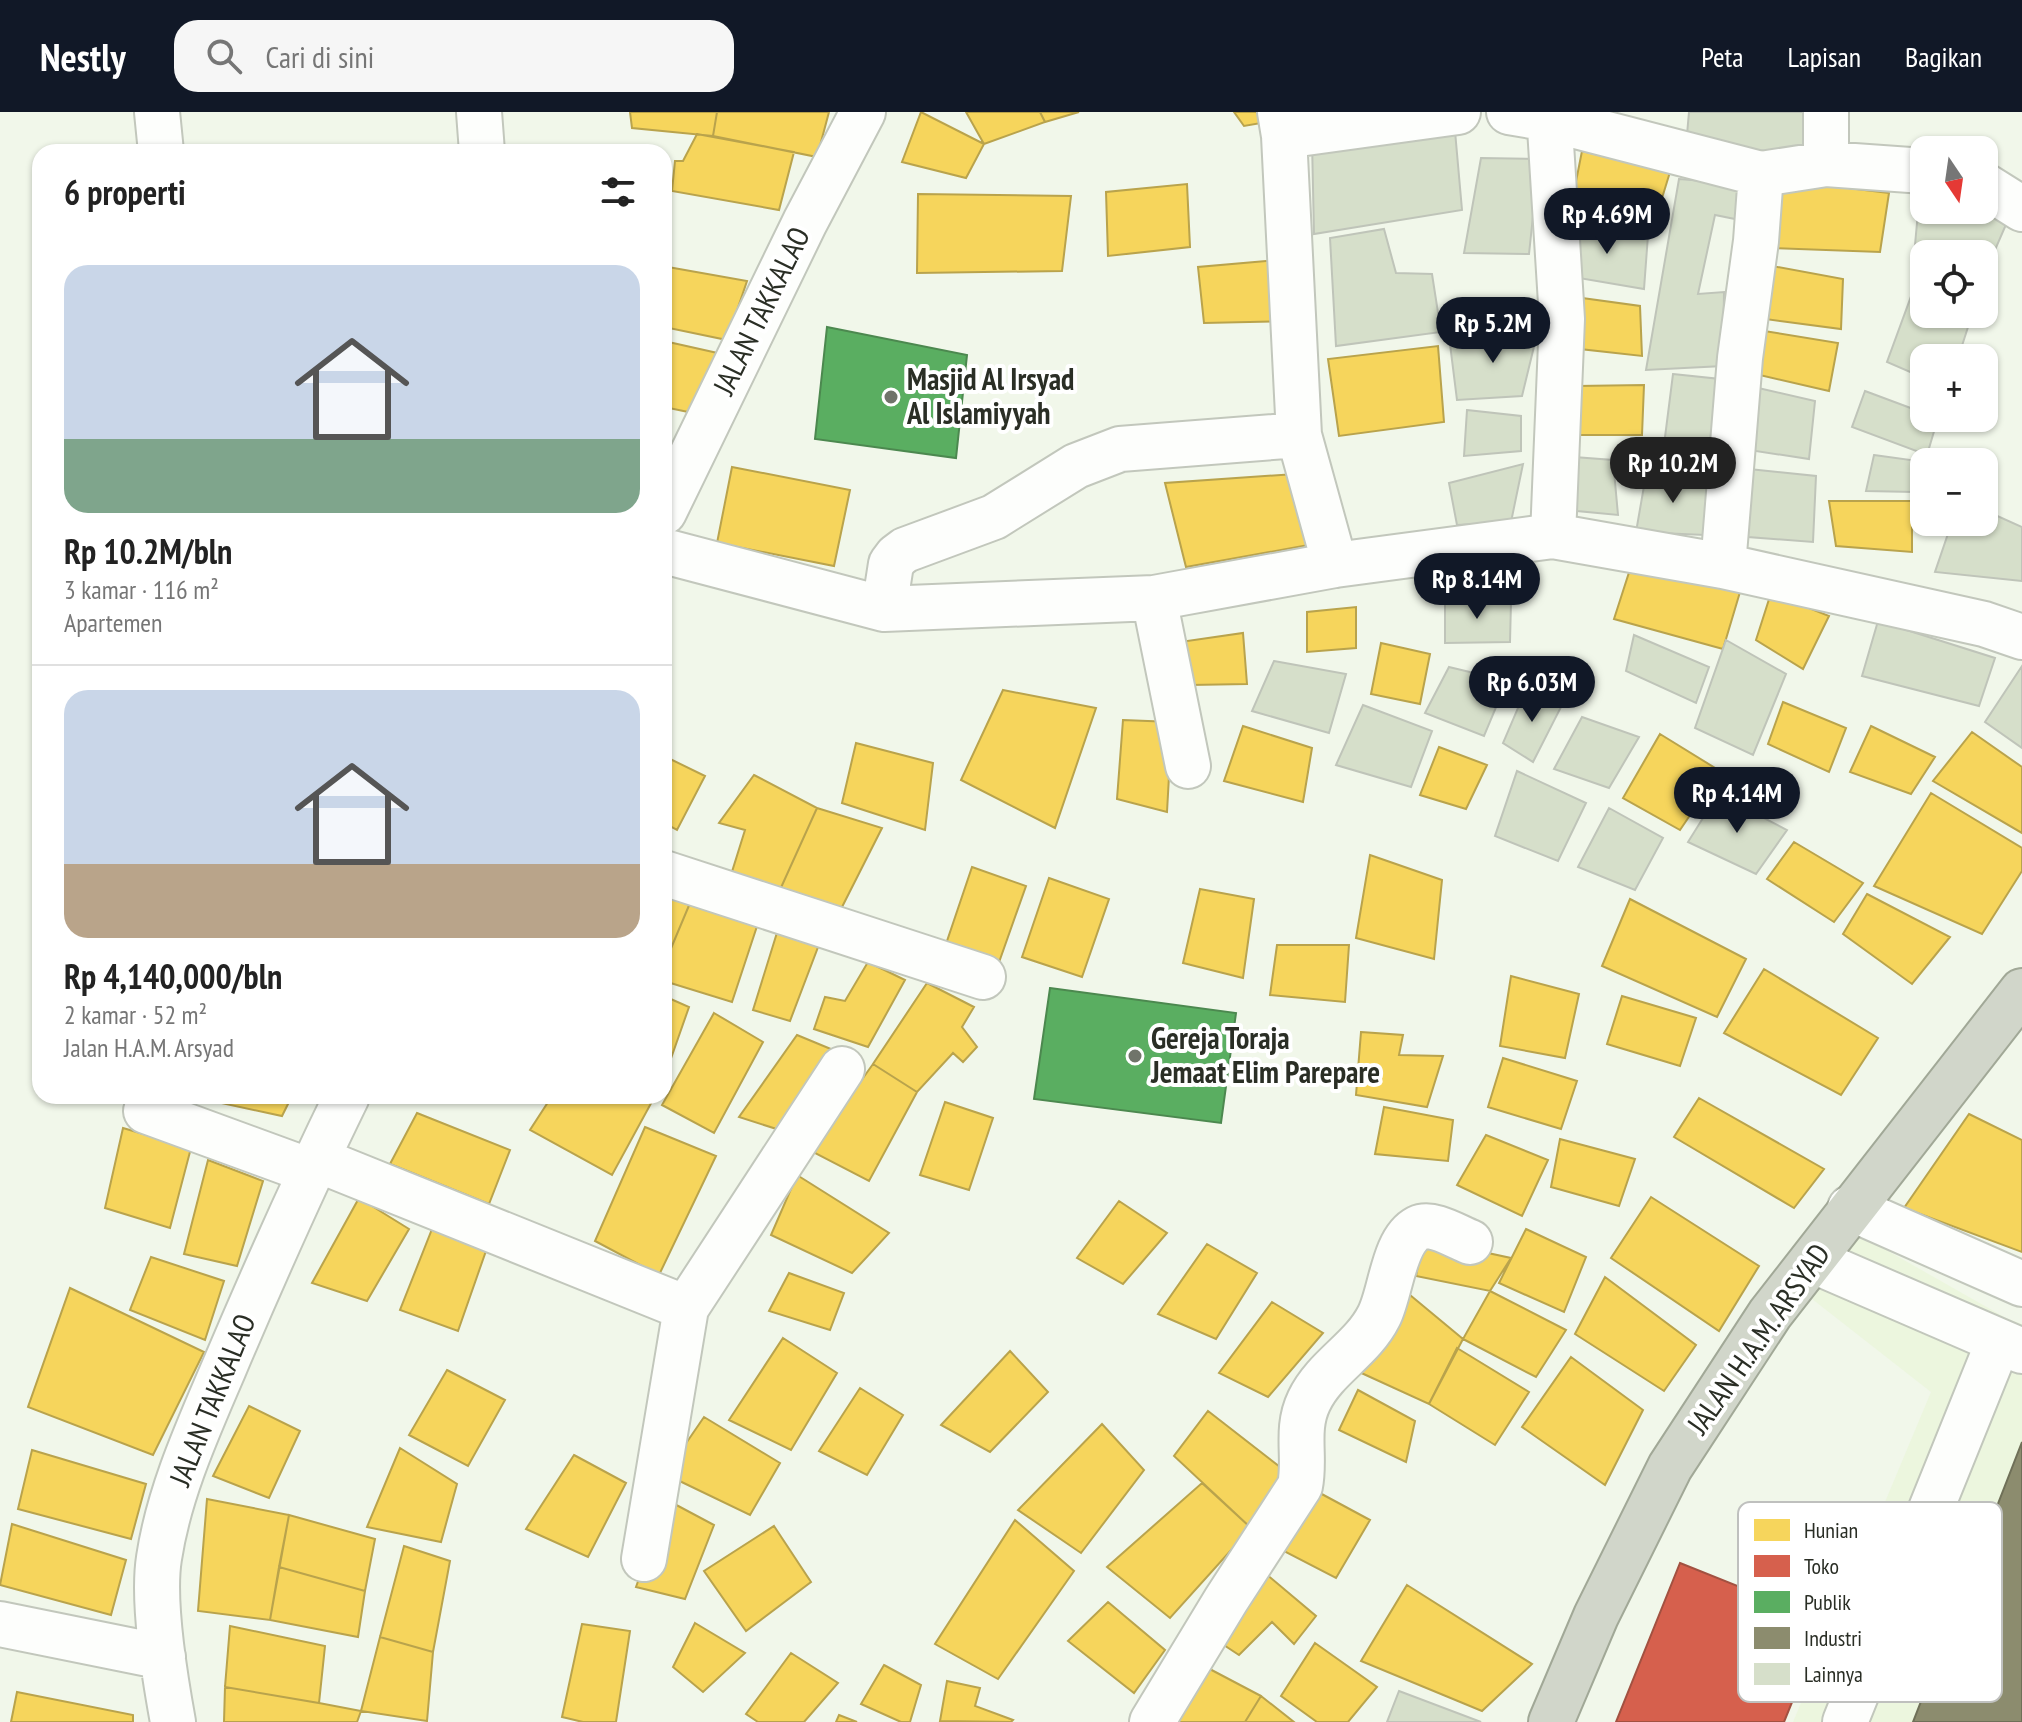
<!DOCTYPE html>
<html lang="id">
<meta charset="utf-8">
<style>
body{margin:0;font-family:"PT Sans Narrow",sans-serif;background:#f6f6f6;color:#222;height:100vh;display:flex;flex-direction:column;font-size:30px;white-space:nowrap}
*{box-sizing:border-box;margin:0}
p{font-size:26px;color:#767676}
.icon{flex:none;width:44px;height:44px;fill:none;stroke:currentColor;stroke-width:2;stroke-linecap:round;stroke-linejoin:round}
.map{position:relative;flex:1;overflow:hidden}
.side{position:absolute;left:32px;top:32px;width:640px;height:960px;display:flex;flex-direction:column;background:#fff;border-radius:24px;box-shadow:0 2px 6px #0004}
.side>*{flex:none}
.needle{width:52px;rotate:167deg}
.buttons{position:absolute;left:1910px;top:24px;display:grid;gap:16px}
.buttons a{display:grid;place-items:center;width:88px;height:88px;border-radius:16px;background:#fff;box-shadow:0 2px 6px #0004;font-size:40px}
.price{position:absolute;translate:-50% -68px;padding:0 18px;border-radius:28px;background:#111827;color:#fff;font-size:26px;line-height:52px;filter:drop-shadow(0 2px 4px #0008)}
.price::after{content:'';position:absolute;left:50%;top:48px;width:24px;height:18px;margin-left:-12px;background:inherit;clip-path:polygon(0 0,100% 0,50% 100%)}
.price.current{background:#222;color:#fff}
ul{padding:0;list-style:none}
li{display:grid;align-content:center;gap:16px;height:424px;padding:0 32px}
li+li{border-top:2px solid #e0e0e0}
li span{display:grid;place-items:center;height:248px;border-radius:24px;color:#555}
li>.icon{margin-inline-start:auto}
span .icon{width:144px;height:144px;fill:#fffc;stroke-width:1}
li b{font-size:34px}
h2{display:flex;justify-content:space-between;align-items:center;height:96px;padding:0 32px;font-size:34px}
header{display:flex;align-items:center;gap:48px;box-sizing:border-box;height:112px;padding:0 40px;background:#111827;color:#fff}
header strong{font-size:38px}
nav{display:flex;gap:44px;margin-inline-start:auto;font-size:28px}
.search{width:560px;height:72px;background:#f6f6f6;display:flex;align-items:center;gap:20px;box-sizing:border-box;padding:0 28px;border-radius:24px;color:#767676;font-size:30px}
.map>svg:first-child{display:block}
</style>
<header>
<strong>Nestly</strong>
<div class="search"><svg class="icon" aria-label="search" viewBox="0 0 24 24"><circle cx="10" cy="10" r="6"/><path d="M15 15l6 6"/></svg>Cari di sini</div>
<nav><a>Peta</a><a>Lapisan</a><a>Bagikan</a></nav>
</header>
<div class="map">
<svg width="2022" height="1610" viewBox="0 0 2022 1610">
<rect width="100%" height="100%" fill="#f1f7ea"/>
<path fill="#ecf6de" d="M1851 1118 2006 1206 2022 1212V1610H1793L1931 1280 1807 1183Z"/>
<path fill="#f6d55c" stroke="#b9a34c" stroke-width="2" d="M630 0H717L713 24 632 16Z
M717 0H829L817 45 713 24Z
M921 0 984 32 966 66 902 50Z
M966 0H1040L1045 10 984 32Z
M1040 0H1079L1045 10Z
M1234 0H1266L1267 10 1244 14Z
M697 22 794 40 779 98 672 79 675 49H683Z
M1582 39 1670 60 1655 109 1570 100Z
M1782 68 1889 81 1880 140 1774 136Z
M1187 72 1190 135 1108 144 1106 80Z
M918 82 1071 84 1062 159 917 161Z
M1289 147V209L1204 211 1198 155Z
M1767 153 1843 167 1841 217 1758 206Z
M668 155 747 169 727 228 664 215V182Z
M1575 185 1640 194 1642 244 1571 236Z
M1758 218 1838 231 1829 279 1751 261Z
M664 229 722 242 698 302 664 295Z
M1438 234 1444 310 1339 324 1328 247Z
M1644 273 1642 323H1571L1577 274Z
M732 355 850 378 834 454 717 431Z
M1295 362 1314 432 1186 455 1165 371Z
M1829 389H1912V440L1836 434Z
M1634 445 1743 470 1723 537 1614 507Z
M1771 481 1829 504 1803 557 1756 528Z
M1356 495V536L1307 540V500Z
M1243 521 1247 572 1190 573 1180 530Z
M1381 531 1430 542 1420 592 1371 582Z
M1003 578 1096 596 1055 716 961 668Z
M1783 590 1846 616 1829 660 1768 632Z
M1123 608 1172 610 1167 700 1117 687Z
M1243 614 1312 636 1303 690 1224 669Z
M1871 614 1935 645 1911 682 1850 660Z
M1972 620 2022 655V721L1933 669Z
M1660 622 1720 659 1680 718 1623 686Z
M856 631 933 651 925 718 842 691Z
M1439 635 1487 653 1466 697 1420 683Z
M664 644 705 664 677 718 664 711Z
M754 663 817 696 779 780 731 763 745 718 719 711Z
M1931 681 2022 736V759L1982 822 1874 774Z
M817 696 882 716 841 797 779 780Z
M1794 730 1863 771 1834 810 1767 767Z
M1370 743 1442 768 1434 847 1356 826Z
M972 755 1026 774 997 856 945 835Z
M664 761 698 772 664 853Z
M1049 766 1109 787 1082 865 1022 845Z
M698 772 762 799 732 890 664 869V853Z
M1200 777 1254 787 1243 866 1183 851Z
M1867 782 1950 825 1912 872 1843 822Z
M1630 787 1746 847 1717 905 1602 854Z
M780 811 823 822 790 909 753 898Z
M1277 833H1349L1345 890 1270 883Z
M868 850 905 868 868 935 814 917 825 885 845 889Z
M1764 857 1878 926 1841 983 1724 921Z
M1511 864 1579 882 1565 946 1500 934Z
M927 871 974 895 962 915 977 935 963 950 953 941 917 980 873 952Z
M664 884 689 895 668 955 664 952Z
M1622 884 1696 906 1680 954 1607 932Z
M714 901 763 930 714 1021 662 993Z
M1361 920 1403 923 1399 943 1443 944 1427 995 1356 983Z
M797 923 855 947 808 1027 739 1005Z
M1503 946 1577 969 1561 1017 1488 995Z
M873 952 917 980 869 1069 811 1039Z
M212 984H292L282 1004 212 989Z
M552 984H655L612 1063 530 1018Z
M1699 986 1824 1057 1794 1096 1674 1025Z
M945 990 993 1006 969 1078 920 1063Z
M1384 995 1453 1008 1448 1049 1375 1042Z
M417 1001 510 1038 489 1092 390 1052Z
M1969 1002 2022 1028V1140L1904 1096Z
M645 1015 716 1044 659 1163 595 1129Z
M123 1016 191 1036 170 1116 105 1096Z
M1486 1023 1548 1048 1522 1104 1457 1073Z
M1560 1027 1635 1047 1619 1094 1551 1075Z
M208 1048 263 1069 237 1154 184 1142Z
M797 1063 889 1121 852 1161 771 1123Z
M1651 1085 1759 1154 1719 1219 1611 1146Z
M359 1086 409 1117 367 1189 312 1171Z
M1119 1089 1167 1121 1123 1172 1077 1146Z
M434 1112 487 1136 458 1219 400 1198Z
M1526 1117 1586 1145 1564 1200 1499 1171Z
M1423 1127 1511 1146 1490 1179 1416 1164Z
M1207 1132 1257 1161 1216 1227 1158 1202Z
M151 1145 224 1169 205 1228 130 1198Z
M789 1161 844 1181 830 1218 769 1199Z
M1605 1165 1696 1233 1664 1279 1575 1222Z
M70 1176 204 1240 153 1343 28 1295Z
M1490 1179 1566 1218 1536 1265 1463 1227Z
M1410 1183 1463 1227 1429 1292 1357 1259Z
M1272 1190 1323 1221 1268 1285 1219 1261Z
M783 1226 837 1261 791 1338 729 1308Z
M1457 1236 1529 1280 1495 1333 1429 1292Z
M1010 1239 1048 1280 990 1340 941 1313Z
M1571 1245 1643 1298 1605 1373 1522 1315Z
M447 1258 505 1288 468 1354 409 1323Z
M860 1276 903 1303 867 1363 819 1339Z
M1358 1278 1415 1309 1406 1350 1339 1318Z
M249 1294 300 1319 269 1386 213 1364Z
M1208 1299 1293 1365 1251 1416 1174 1344Z
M704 1305 780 1351 750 1403 665 1362Z
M1102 1312 1144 1358 1081 1441 1018 1398Z
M400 1336 457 1372 441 1430 367 1415Z
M32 1338 146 1372 131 1427 18 1397Z
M574 1343 626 1371 588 1445 526 1417Z
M1202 1371 1251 1416 1170 1506 1107 1455Z
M1318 1380 1370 1408 1336 1466 1276 1435Z
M207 1387 289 1403 270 1508 198 1499Z
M667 1388 714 1413 685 1487 636 1475Z
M289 1403 375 1427 365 1479 279 1455Z
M1015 1408 1074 1459 998 1567 935 1532Z
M12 1412 126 1448 111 1503 0 1473Z
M774 1414 811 1470 746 1519 704 1459Z
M404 1434 450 1449 433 1540 380 1525Z
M1240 1440 1316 1504 1294 1532 1272 1510 1239 1543 1192 1512Z
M279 1455 365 1479 358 1525 270 1508Z
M1407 1473 1532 1552 1482 1599 1361 1549Z
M1108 1490 1165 1538 1134 1581 1068 1529Z
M695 1511 745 1541 703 1580 673 1555Z
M582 1512 630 1519 616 1610H583L562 1605Z
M230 1514 325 1534 319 1591 225 1575Z
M380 1525 433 1540 427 1609 361 1599Z
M1315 1531 1377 1575 1348 1610H1317L1281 1584Z
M791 1541 838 1571 804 1610H758L746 1602Z
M884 1553 921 1573 910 1610H901L861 1592Z
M1204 1554 1261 1584 1245 1610H1174Z
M947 1569 980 1576 975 1594 1013 1608 1011 1610 940 1609Z
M225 1575 319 1591 361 1599 357 1610H224Z
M17 1580 133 1603V1610H11Z
M1261 1584 1294 1610H1245Z
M839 1603 857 1610H836Z"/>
<path fill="#d6604d" stroke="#a25141" stroke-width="2" d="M1680 1451 1825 1509 1784 1610H1616Z"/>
<path fill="#5aae61" stroke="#4c884f" stroke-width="2" d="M827 215 967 243 956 346 815 327Z
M1050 876 1236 901 1221 1011 1034 987Z"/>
<path fill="#8c8c6e" stroke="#6f7058" stroke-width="2" d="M2022 1330V1610H1913Z"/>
<path fill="#d6dfca" stroke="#bfc4b9" stroke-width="2" d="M1689 0H1812L1808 45 1686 34Z
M1455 19 1462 98 1314 122 1312 29Z
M1481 46 1539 47 1529 142 1464 141Z
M1679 67 1742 72 1735 107 1715 103 1698 182 1724 180 1723 254 1646 258Z
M1919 89 1924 90V98H1984L2011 101 1988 154 1984 153V142L1914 144Z
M1567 112 1648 123 1644 177 1567 164Z
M1384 117 1396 161 1432 162 1441 220 1336 234 1330 126Z
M1913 179 1924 185V202H1952L1969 212 1958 246H1924V266L1887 250Z
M1539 214 1522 284 1457 288 1450 232Z
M1673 262 1720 267 1709 342 1664 333Z
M1754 275 1815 289 1809 347 1749 338Z
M1865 279 1924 301V306H1938L1927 343 1852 315Z
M1467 298 1521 304V339L1464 344Z
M1874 343 1918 349 1914 380 1866 379Z
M1574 345 1613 348 1618 403 1577 399Z
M1523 352 1511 410 1457 413 1449 371Z
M1647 357 1709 369 1705 423 1636 420Z
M1749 357 1816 364 1813 430 1748 425Z
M1984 398 2022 415V469L1935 460 1952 410H1984Z
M1445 485 1511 490 1510 530 1445 531Z
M1878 509 1995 546 1979 594 1862 564Z
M1634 523 1709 555 1696 591 1626 559Z
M1726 528 1786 562 1753 643 1695 616Z
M1274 549 1346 562 1329 621 1252 599Z
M2022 554V636L1985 610Z
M1449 555 1507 569 1484 624 1425 601Z
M1527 575 1562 593 1533 650 1503 631Z
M1363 593 1432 619 1411 675 1336 653Z
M1582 605 1639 625 1609 676 1554 657Z
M1517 659 1586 691 1558 749 1495 724Z
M1718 682 1787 718 1756 762 1688 730Z
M1609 696 1663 726 1635 778 1578 755Z
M1399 1579 1481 1610H1387Z"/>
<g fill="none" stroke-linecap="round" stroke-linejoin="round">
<defs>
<path id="minor" d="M157 0 161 40
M479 0 482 40
M1280 0 1284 24 1458 0
M1509 0 1549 7 1761 62 1826 52 1924 59
M1549 0 1562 207 1553 424
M1826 0V52
M1284 24 1299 323
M1984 73 2022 97
M664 400 805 110 863 0
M664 439 884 497 1154 486 1335 453 1553 424 1723 454 1984 512 2022 525
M1723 454 1740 246 1756 129 1761 62
M1154 486 1188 654
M884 497 891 452 897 444 905 438 994 405 1076 354 1120 337 1299 323 1335 453
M664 761 983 865
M146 999 310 1059
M316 1047 686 1196
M1850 1096 2022 1172
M1814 1149 2022 1239
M644 1447 686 1196 842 957
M0 1512 163 1545
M173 1610C165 1566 152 1490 159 1446 169 1380 198 1317 224 1256 263 1164 303 1074 347 984
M1152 1610 1226 1488 1300 1374C1306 1345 1295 1318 1309 1289 1325 1255 1362 1238 1379 1204 1391 1181 1393 1129 1418 1116 1432 1109 1457 1125 1470 1130
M1845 1610 1998 1231"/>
<path id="highway" d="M1551 1610 1596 1504 1670 1355 1770 1202 2022 879"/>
</defs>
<use href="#minor" stroke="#c2c7bc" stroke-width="48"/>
<use href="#highway" stroke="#a1a897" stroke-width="48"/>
<use href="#minor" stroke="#fdfefc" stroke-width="44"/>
<use href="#highway" stroke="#d1d6ca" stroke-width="44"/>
</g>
<g fill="#70746a" stroke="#fff" stroke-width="3">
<circle cx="891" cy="285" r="8"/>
<circle cx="1135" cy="944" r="8"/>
</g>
<g text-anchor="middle" stroke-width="8" stroke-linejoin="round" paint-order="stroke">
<g font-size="30" fill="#2a2e25" stroke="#fff">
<text transform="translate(762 199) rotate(-64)" y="10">JALAN TAKKALAO</text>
<text transform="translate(1759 1227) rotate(-55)" y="10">JALAN H.A.M. ARSYAD</text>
<text transform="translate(213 1288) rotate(-68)" y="10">JALAN TAKKALAO</text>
</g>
<g font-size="30" font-weight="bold" fill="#2a2e25" stroke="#fff" text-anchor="start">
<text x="907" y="278">Masjid Al Irsyad<tspan x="907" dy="34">Al Islamiyyah</tspan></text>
<text x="1151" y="937">Gereja Toraja<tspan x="1151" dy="34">Jemaat Elim Parepare</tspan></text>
</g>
</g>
<rect x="1738" y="1390" width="264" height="200" rx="12" fill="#fff" stroke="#bfc0be" stroke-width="2"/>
<rect x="1754" y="1407" width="36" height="22" fill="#f6d55c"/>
<rect x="1754" y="1443" width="36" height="22" fill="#d6604d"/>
<rect x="1754" y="1479" width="36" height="22" fill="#5aae61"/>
<rect x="1754" y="1515" width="36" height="22" fill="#8c8c6e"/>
<rect x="1754" y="1551" width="36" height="22" fill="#d6dfca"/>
<g font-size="22" fill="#2a2e25">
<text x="1804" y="1426">Hunian</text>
<text x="1804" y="1462">Toko</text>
<text x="1804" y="1498">Publik</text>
<text x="1804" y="1534">Industri</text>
<text x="1804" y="1570">Lainnya</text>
</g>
</svg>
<div class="buttons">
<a><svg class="needle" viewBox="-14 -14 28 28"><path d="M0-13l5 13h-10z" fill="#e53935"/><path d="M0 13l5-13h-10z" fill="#767676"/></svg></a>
<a><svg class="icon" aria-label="locate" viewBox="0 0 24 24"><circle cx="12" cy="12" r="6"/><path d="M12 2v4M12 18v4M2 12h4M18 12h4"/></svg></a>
<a>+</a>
<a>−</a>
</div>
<b class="price" style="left:1607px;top:144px">Rp 4.69M</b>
<b class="price" style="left:1493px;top:253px">Rp 5.2M</b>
<b class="price current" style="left:1673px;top:393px">Rp 10.2M</b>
<b class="price" style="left:1477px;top:509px">Rp 8.14M</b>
<b class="price" style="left:1532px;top:612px">Rp 6.03M</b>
<b class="price" style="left:1737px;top:723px">Rp 4.14M</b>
<section class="side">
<h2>6 properti<svg class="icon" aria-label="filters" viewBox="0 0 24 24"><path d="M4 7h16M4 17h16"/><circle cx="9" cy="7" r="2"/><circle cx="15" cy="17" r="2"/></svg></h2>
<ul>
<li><span style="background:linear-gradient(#c9d6e8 70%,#7fa58c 0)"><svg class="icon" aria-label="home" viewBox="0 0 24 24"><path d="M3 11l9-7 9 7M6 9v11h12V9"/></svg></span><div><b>Rp 10.2M/bln</b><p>3 kamar · 116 m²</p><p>Apartemen</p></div></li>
<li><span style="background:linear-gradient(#c9d6e8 70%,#b9a48a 0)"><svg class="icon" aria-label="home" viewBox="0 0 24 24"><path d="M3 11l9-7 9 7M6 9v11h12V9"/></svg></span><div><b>Rp 4,140,000/bln</b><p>2 kamar · 52 m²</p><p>Jalan H.A.M. Arsyad</p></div></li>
</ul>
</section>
</div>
